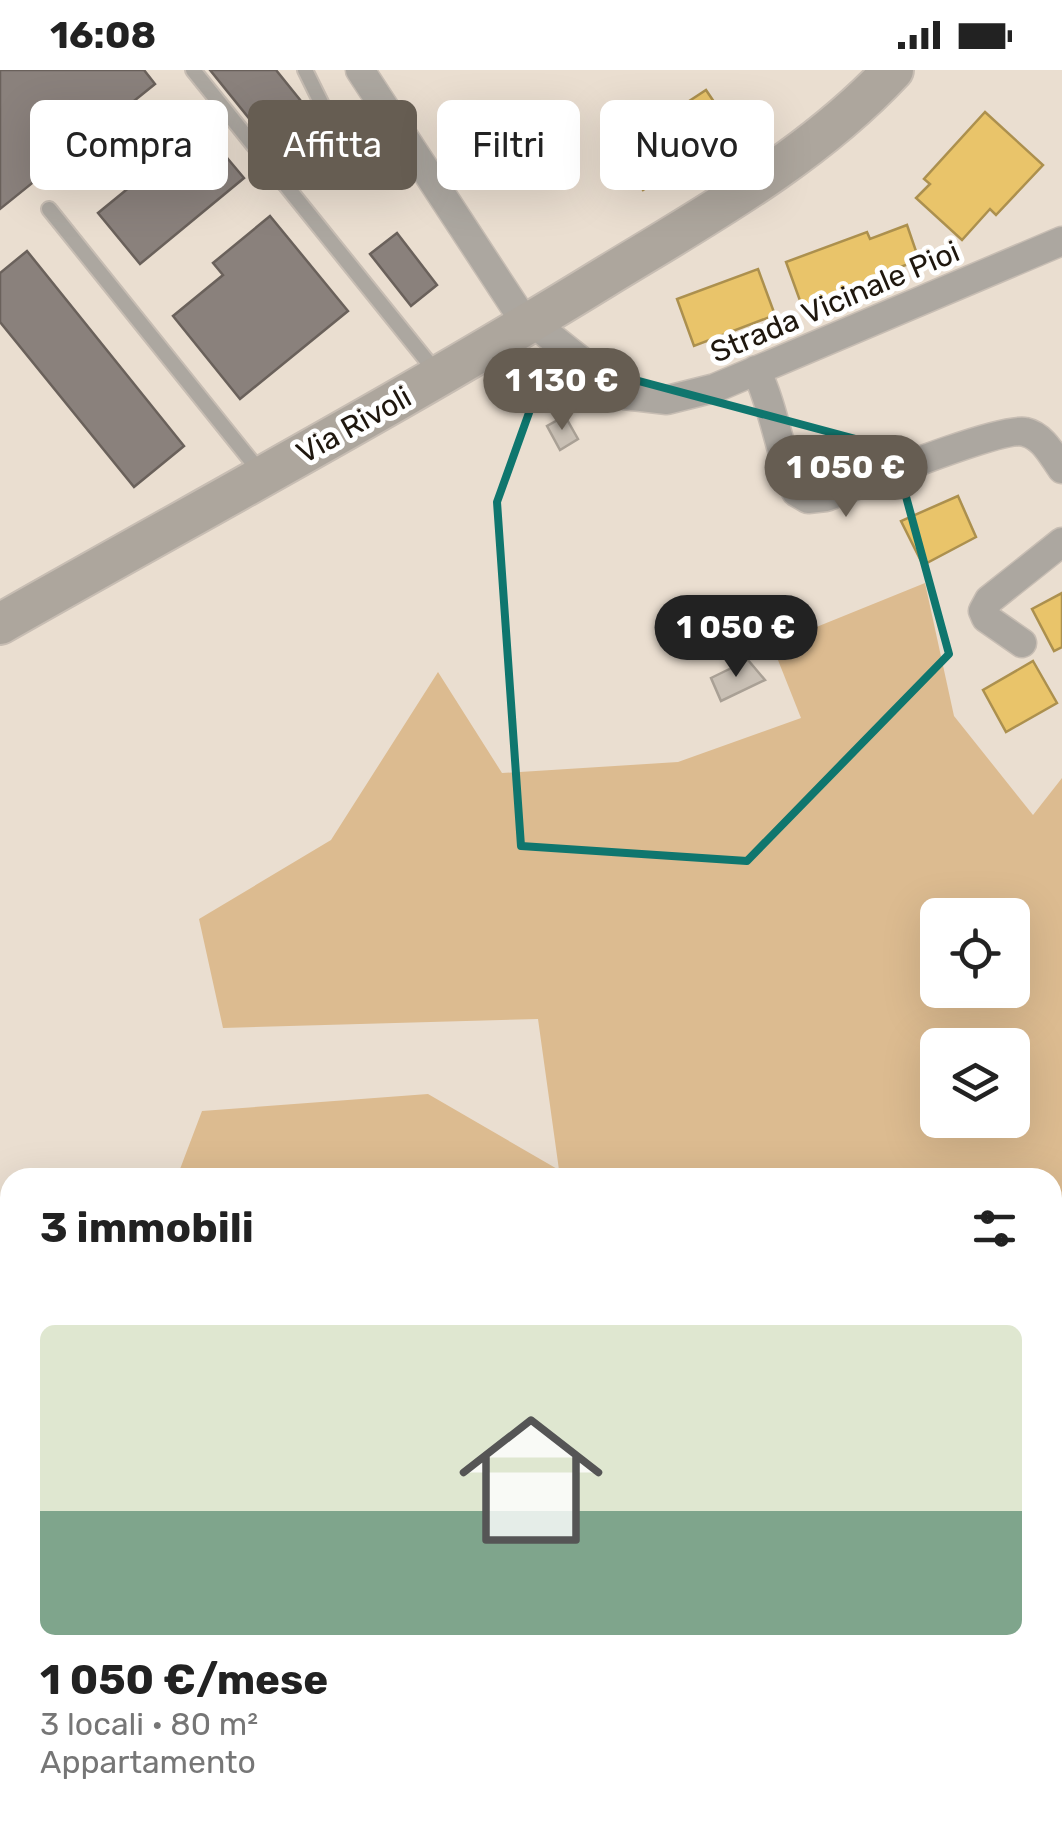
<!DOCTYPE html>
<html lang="it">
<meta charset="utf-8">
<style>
body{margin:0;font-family:Rubik,sans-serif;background:#f2f2f2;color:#222;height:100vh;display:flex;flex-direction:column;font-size:38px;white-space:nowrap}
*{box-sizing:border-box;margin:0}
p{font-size:32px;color:#767676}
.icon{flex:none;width:55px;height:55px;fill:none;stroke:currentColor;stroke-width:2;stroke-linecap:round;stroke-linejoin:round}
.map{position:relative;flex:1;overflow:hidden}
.sheet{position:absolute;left:0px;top:1098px;width:1062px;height:672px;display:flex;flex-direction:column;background:#fff;border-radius:30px 30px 0 0;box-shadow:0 10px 40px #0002}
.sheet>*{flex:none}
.guide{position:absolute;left:30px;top:30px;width:1002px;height:90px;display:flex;gap:20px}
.fabs{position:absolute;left:920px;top:828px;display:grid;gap:20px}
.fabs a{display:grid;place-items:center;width:110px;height:110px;border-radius:15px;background:#fff;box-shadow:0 10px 40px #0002;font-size:50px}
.price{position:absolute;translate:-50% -85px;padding:0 22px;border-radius:35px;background:#665d52;color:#fff;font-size:32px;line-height:65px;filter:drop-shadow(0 2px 5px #0008)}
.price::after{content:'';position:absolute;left:50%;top:60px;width:30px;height:22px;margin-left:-15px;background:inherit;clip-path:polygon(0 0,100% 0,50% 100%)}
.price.on{background:#222;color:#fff}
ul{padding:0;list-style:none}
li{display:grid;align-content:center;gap:20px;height:530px;padding:0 40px}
li span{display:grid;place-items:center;height:310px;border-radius:15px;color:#555}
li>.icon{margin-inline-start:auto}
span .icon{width:180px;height:180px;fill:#fffc;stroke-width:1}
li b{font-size:42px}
h2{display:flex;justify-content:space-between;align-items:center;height:120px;padding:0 40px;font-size:42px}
.pill{padding:0 35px;border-radius:15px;background:#fff;box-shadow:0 10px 40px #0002;font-size:35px;line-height:90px}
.pill.on{background:#665d52;color:#fff}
.status{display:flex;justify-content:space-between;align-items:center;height:70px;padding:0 50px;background:#fff;direction:ltr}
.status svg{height:28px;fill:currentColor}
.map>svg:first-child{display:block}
</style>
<div class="status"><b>16:08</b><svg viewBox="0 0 49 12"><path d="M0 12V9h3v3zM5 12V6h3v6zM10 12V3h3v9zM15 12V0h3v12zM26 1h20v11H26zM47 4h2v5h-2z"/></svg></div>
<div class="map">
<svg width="1062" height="1768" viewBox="0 0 1062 1768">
<rect width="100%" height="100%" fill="#eaded0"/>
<path fill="#dcbb90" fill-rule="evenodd" d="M925 513 954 646 1033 745 1062 708V1273L1053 1266 1052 1108 177 1107 202 1041 428 1024 559 1100 538 949 223 958 199 849 331 770 438 602 502 703 678 692 801 648 772 575ZM1012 845V920H938V845ZM1012 975V1050H938V975Z
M0 1333 10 1335V1450L0 1454Z
M237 1760H319V1768H238Z"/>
<path fill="#e9c46a" stroke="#ac904e" stroke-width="2.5" d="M706 20 733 60 643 120 616 79Z
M985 42 1043 95 996 145 990 139 962 170 916 128 930 114 924 109Z
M907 155 919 190 882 204 884 209 803 239 786 192 867 162 870 169Z
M758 199 775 245 694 276 677 229Z
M958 426 976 467 923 495 901 451Z
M1062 523V577L1054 581 1032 539Z
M1033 591 1057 633 1006 662 983 620Z"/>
<path fill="#8a817c" stroke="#6a615b" stroke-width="2.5" d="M0 0H144L155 14 0 139Z
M210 0H276L326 62 286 94Z
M202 58 244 108 140 194 98 143Z
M366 70 378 87 352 107 340 89Z
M270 146 348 241 240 329 173 246 223 205 213 193Z
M397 163 437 215 411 236 370 184Z
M27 181 184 376 134 417 0 252V203Z"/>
<path fill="#c9c0b5" stroke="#a9a095" stroke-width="2.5" d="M565 346 578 369 560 380 547 356Z
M748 590 765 610 721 631 711 608Z"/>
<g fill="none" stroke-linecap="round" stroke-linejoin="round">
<defs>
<path id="lane" d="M193 0 436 302
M284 114 337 65 305 0
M49 139 261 403"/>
<path id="street" d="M360 0 517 240 624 325 667 330 715 318 1062 171
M756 300C775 340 779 382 796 422L808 429 826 427C858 415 1001 356 1025 362 1043 366 1052 385 1062 399
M1022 573 986 548 983 541 989 530 1062 472"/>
<path id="secondary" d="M0 554C202 439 407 329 605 207 705 146 812 87 893 0"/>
</defs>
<use href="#lane" stroke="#c7bdb3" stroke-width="18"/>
<use href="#street" stroke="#c7bdb3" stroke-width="31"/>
<use href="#secondary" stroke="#c7bdb3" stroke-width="44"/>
<path stroke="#a5a099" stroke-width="4" stroke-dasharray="5 8" stroke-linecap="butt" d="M969 1760 971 1768"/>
<use href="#lane" stroke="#aca7a0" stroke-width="14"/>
<use href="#street" stroke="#aca7a0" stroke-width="28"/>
<use href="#secondary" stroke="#ada69d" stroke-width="40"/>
</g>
<path fill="none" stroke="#0f766e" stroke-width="8" stroke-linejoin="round" d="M549 287 893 379 949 584 747 791 521 776 497 432Z"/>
<g text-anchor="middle" stroke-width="10" stroke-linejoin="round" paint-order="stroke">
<g font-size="30" fill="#1f170e" stroke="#fff">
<text transform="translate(835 232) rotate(-23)" y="10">Strada Vicinale Pioi</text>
<text transform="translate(354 355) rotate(-29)" y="10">Via Rivoli</text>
</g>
</g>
</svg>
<div class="fabs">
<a><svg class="icon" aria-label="locate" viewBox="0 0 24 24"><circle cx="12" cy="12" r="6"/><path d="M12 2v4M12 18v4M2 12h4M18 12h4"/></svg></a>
<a><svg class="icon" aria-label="layers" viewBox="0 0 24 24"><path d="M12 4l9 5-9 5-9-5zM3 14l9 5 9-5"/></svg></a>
</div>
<b class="price" style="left:562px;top:363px">1 130 €</b>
<b class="price" style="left:846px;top:450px">1 050 €</b>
<b class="price on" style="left:736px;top:610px">1 050 €</b>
<div class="guide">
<a class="pill">Compra</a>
<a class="pill on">Affitta</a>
<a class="pill">Filtri</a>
<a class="pill">Nuovo</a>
</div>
<section class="sheet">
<h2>3 immobili<svg class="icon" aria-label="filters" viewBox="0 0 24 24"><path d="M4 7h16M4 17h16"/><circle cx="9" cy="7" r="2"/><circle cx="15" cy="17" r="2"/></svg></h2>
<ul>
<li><span style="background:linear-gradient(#dfe7d0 60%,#7fa58c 0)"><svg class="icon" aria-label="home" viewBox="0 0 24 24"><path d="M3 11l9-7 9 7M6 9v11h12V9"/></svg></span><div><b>1 050 €/mese</b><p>3 locali · 80 m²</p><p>Appartamento</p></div></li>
</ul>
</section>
</div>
